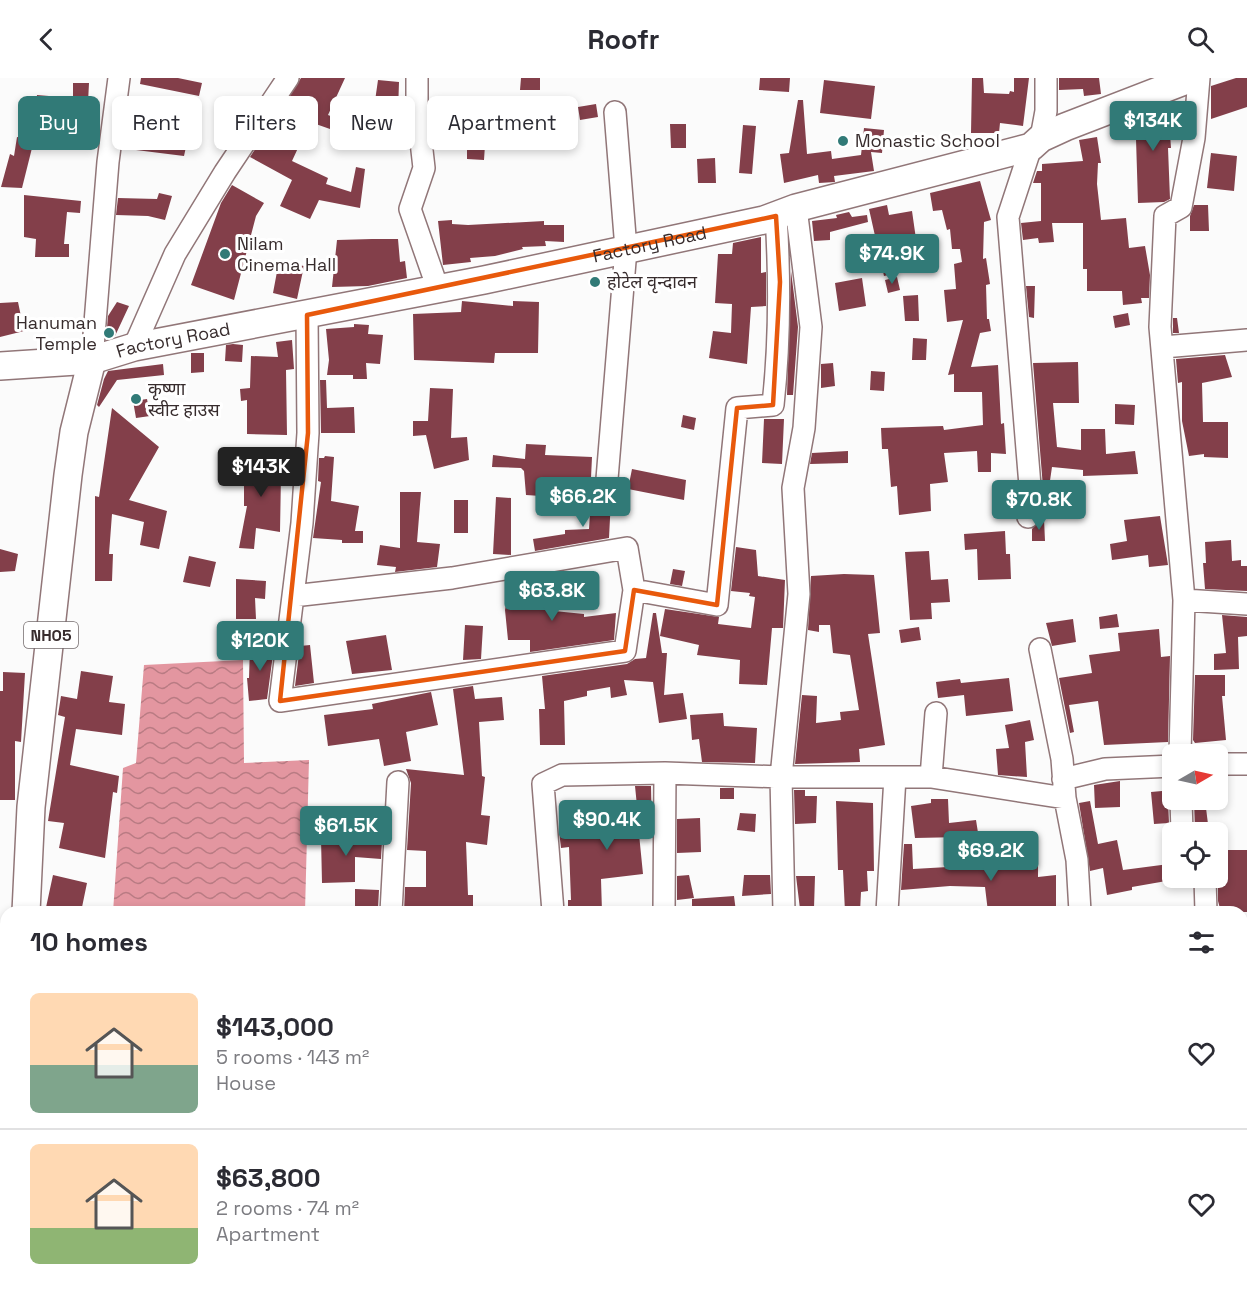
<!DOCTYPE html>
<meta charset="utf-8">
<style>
body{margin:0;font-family:"Space Grotesk","Noto Sans Devanagari",sans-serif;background:#f2f2f3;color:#2b2b33;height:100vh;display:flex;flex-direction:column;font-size:22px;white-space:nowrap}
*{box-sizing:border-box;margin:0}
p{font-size:20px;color:#7c7c81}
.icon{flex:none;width:33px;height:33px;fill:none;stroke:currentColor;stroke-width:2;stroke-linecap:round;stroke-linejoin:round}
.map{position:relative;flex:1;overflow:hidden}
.drawer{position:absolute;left:0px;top:828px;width:1248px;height:386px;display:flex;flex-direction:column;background:#fff;border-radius:18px 18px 0 0;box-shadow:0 3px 9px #0003}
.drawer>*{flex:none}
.guide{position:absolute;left:18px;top:18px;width:600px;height:54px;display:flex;gap:12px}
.needle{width:39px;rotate:81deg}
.tools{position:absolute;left:1162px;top:666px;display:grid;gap:12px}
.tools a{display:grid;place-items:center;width:66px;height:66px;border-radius:9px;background:#fff;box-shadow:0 3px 9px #0003;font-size:30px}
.price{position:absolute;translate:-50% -51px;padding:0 14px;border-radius:6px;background:#317a77;color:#fff;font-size:20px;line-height:39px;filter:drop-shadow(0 2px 3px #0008)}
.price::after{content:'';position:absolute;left:50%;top:36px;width:18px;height:14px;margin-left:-9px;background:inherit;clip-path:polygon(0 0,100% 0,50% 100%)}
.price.on{background:#222;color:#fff}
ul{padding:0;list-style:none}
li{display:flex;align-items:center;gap:18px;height:150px;padding:0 30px}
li+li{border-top:2px solid #e1e1e2}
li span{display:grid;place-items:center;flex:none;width:168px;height:120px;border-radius:9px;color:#555}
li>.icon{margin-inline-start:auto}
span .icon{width:72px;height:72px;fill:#fffc;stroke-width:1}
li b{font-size:26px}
h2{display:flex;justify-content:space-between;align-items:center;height:72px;padding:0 30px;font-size:26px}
.tag{padding:0 21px;border-radius:9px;background:#fff;box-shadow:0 3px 9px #0003;font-size:21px;line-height:54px}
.tag.on{background:#317a77;color:#fff}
header{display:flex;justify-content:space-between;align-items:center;height:78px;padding:0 30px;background:#fff;font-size:27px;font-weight:800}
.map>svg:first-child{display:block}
</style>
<header><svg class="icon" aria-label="back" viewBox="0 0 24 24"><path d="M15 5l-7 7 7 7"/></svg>Roofr<svg class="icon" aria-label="search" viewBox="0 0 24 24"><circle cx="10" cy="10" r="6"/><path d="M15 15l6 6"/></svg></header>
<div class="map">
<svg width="1247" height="1213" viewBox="0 0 1247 1213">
<defs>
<pattern id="water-waves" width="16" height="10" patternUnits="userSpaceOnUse" patternTransform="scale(1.5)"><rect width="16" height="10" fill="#e396a0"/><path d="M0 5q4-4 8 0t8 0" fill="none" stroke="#b97b83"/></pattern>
</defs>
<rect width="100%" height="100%" fill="#fbfbfb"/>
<path fill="url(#water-waves)" d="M243 582 244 685 309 682 305 834H113L123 690 136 685 144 587Z"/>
<path fill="#833f4a" d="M141 0H178L202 5 199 18 140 6Z
M301 0H345L328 37 333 39 330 51 293 38 281 64 298 70 292 83 328 100 326 106 351 114 356 89 365 91 360 130 319 122 310 141 280 128 292 102 250 79Z
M521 0H540V12H520Z
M760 0H790L789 14 759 12Z
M972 0H983L984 15 1009 16 1010 13 1014 14V0H1029L1023 48 1000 45 999 55H971Z
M1059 0H1099L1101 16 1084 18 1083 11 1059 12Z
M1236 0H1247V29L1211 41V8Z
M378 2 399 4 398 34 374 30Z
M824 2 875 8 871 41 820 35Z
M73 5H89L86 64 65 61 68 39 35 36 37 17 73 20Z
M798 22H803L807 76 831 73 832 81 861 77 864 50 884 52 882 75 871 74 874 93 834 98 835 104 819 105 818 97 784 105 780 76 789 75Z
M596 26 598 39 580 42 578 29Z
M1163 28H1171L1172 40 1183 39 1182 54 1170 55 1171 70H1168L1170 121 1164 124 1138 125 1136 61 1126 62 1123 43 1154 35 1153 32Z
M133 30 193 37 184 78 128 71Z
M576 40 578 59 552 62 550 43Z
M432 44 452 45 451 60 433 59Z
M481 45 505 46 503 60 479 57Z
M670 46H686V70H671Z
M743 47 756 48 752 96 739 95Z
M17 59 34 62 22 110 1 109 10 76 14 78Z
M1097 59 1101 85H1098L1097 106 1101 142 1126 140 1129 170 1145 168 1150 197 1149 220H1141L1142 225 1123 227 1122 213H1087V191H1083V145H1052L1054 164 1039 165 1038 160 1023 162 1021 145 1041 143V105H1033L1037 93H1042V86L1083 83 1079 62Z
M467 66 485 67 484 82 467 81Z
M1211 75 1237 78 1234 113 1207 110Z
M715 80 716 105H698L697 81Z
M980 103 991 142 984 144 983 181 986 180 990 206 986 207 987 241H989L991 253 980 255 971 289 998 287 1001 346 1004 345 1006 376 991 375V394H978L977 373 944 375 948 404 930 406 931 433 899 437 897 408 891 409 888 371H882L881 350 943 348 944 352 983 347 982 314H954V296L948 297 963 242 947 244 944 212 956 211 954 186 962 184 960 171H952L950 151 947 152 942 132 933 133 930 115Z
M232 107 264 125 256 138 234 222 191 207 221 125Z
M159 115 172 118 165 142 148 138 116 137 118 120 157 121Z
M24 117 81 123 80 135 67 134 64 166H69V179H35L36 161 24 159Z
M887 127 889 137 912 133 916 161 889 165 893 196 884 198 869 131Z
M1194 127H1208L1209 153H1190V138Z
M849 134 852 139 867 137 868 144 830 154V162L814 163 812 143 837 140 836 137Z
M452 142V146L468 147 544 143V147H564V164L545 163 546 168 522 169 523 171 495 178 470 180 471 184 443 187 438 143Z
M761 159V195L766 194V228L751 229 747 286 709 280 713 253 731 255 732 226 715 225 718 176H732L733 165Z
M372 161H398L400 184 405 183 407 200 368 208 332 209 337 162Z
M279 183 304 188 297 221 273 215Z
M791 193 798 249 793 317H787Z
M897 199 900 212 888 215 885 202Z
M862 200 866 228 839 233 835 205Z
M1026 208H1035L1034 240 1029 239Z
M918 217 919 243H905L903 218Z
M462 223 513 228V223L539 224 538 275H495L494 285 414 282 413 236 461 234Z
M18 224 24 253 0 259V225Z
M117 224 129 228 115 258 106 261 108 238Z
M1128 235 1130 247 1115 250 1113 238Z
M1173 240H1177L1179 255H1173Z
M354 246 369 247 368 256 383 257 380 286 366 285 367 301H353V297H327L329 282 326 251 354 249Z
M913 260 927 261 926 282H912Z
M292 262 294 291 286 292 287 357 247 356V322L241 323 240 311 250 310 251 278 278 279 276 264Z
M233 266 243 267 242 284 225 283 226 267Z
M191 275H204V294L191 295Z
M1225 277 1232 299 1202 305 1203 344H1228V380L1204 379V376L1189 378 1182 343V304L1178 305 1176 281Z
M1078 284 1079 325H1053L1057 369 1081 372V351H1105L1106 376 1135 373 1138 396 1083 398V392L1052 389 1047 423 1044 422 1033 285Z
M833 285 835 308 821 310V286Z
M163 286 164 297 117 302 99 329 97 327 104 301 108 293Z
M871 293 885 294 884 313 870 312Z
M320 302H326L327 330 354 329 355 355H321Z
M430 310 453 311 451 360 467 359 469 382 434 391 426 357 413 358V343H428Z
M147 321 150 338 136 340 133 323Z
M1115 326 1135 327 1134 347 1115 346Z
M112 330 159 369 129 422 167 433 159 471 140 467 144 444 112 436 109 476H113L112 503H95V418L99 419Z
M683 337 696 340 694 352 681 349Z
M764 341H784L782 386 762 385Z
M526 366 546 367 545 377 592 379 591 400 543 401 541 418 526 417 524 393 521 390 492 389 493 377 525 381Z
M848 373V385L810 386 812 375Z
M325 378 334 379 331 423 359 428 355 453H363V465H342V462L313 460 321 404 318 403 319 380H324Z
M244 381 284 382V396H281L280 454 256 450 254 471 239 470 247 428H244Z
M632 391 686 402 684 422 628 411Z
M400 414H421L417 464 440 466 437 489 395 494 396 489 377 487 380 467 400 470Z
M496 419 511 420V477L493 476Z
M591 419 611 421 609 460 535 473 533 461 565 456V452L589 451Z
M454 422H468V455H454Z
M1160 438 1168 487 1149 489 1148 477 1112 482 1110 466 1127 463 1124 442Z
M1040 441H1044L1045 463H1032V451Z
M1005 453 1006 476H1010L1011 501 978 502 977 471 965 472 964 456Z
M1231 462 1232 483 1241 482V488H1247V513L1205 511 1203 485H1206L1205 464Z
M736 469 756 472 758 498 785 502 783 550H772L767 607 739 606 740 582 697 577 699 567 660 558 665 531 719 539 718 546 751 550 755 519 749 518 750 515 731 513Z
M0 471 18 476 15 493 0 494Z
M929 473 931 502 948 501 950 524 931 525 932 541 910 542 905 474Z
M189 478 216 484 210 509 183 504Z
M673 491 685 493 682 508 670 506Z
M844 496 874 497 880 555 868 556 885 667 859 671 860 684 795 686 802 617 817 618 816 645 841 642 840 634 859 632 850 577 833 575 830 547H819V554L808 552 811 498Z
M236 501 266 503 265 521 255 520 256 541H236Z
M551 503 554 533 584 536V539L616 535 614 562 530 574V562H508L505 532 509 511 535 516 534 504Z
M653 535H656L662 575H667L664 617 683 615 687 641 659 645 653 604 624 602 627 617 611 620 610 609 587 613V618L564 623 565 667H540L539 631H545L542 598 627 586 635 581 646 580Z
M1117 536 1119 549 1100 551 1099 539Z
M1222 537 1247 539V558L1238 559 1239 591 1214 592V576L1226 575Z
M1073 541 1076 564 1052 568 1046 545Z
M67 545 72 546 69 563 65 562Z
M465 547 483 548 481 581 463 582Z
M919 549 921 562 901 565 899 552Z
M1159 551 1161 579 1170 578 1168 664 1104 667 1098 623 1069 627 1074 654 1070 655 1059 600 1092 595 1089 577 1120 573 1118 555Z
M386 557 392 592 352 596 346 563Z
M310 567 314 605 295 608 300 568Z
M250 568 274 569 267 621 249 623 247 600H249Z
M81 593 113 598 109 624 125 626 122 657 76 651 70 687 119 698 117 715 113 714 105 780 59 770 64 745 48 743 65 639 58 637 61 618 77 621Z
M3 594 25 595 21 664 15 663V722H0V613H3Z
M1195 597H1225V618H1222L1226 662 1195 665 1193 662Z
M1009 600 1013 633 966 638 964 617 938 620 936 604 960 601 961 605Z
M473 608 475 621 502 619 504 642 479 644 482 698 485 699 481 737 490 738 487 767 466 764 468 817H473V834H404L405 809H426V773L407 772 411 705 406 691 464 697 453 611Z
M431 614 438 647 406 654 411 683 384 688 379 661 328 668 324 637 373 631 372 626Z
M723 635 724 648 757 650 755 685 702 684 699 661 692 662 690 637Z
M1030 642 1034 662 1025 664 1027 699 998 697 996 671 1009 670 1005 647Z
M1120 703V729L1095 730 1094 707Z
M635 708H651L652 756H639L643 796 601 801 602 834H568V822H571L569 769 561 770 559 753 600 749 598 733 637 728Z
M720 710H734V721H720Z
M794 712H805V718H817L816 745 795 746Z
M1173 712 1168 722 1169 745 1154 746 1151 714Z
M931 721H948L949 745 976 742 979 761 963 763 962 759 915 760 911 728 931 725Z
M1194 722H1205L1209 754H1195Z
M836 723 873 725 874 793H867L868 813 861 814 860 834H845L843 792H838Z
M1090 723 1098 766 1117 762 1123 792 1169 786 1172 802 1132 809V812L1107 817 1103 790 1090 793 1079 725Z
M740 735 756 736 755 754 737 752Z
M700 740 701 774 677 775V741Z
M354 759 382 763 381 781 355 779V804L322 805 321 760Z
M904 766H912L913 791 983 787 1002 785V776L1038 775V799L1056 797V834H988L985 809 950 808 901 812Z
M1218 772H1247V834H1221L1218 823Z
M53 797 87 805 81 834H45Z
M689 797 694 820 677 822V798Z
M744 797H770L771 816 742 818Z
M796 798H815L814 830 800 831Z
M355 811 379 812 378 831 355 830Z
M734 818 736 834H692V821Z"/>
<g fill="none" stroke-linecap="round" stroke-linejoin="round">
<defs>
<path id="minor" d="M417 0V28L424 90 410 131 438 211
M1041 60 1046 33V0
M307 237 308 355 302 445 280 623 625 573 634 512
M134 269 175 176 225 94 288 0
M1163 269 1247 262
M92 282 108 84 119 0
M607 401 626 171 615 34
M1028 439 1031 420 1008 139 1031 69
M293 518 452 500 627 470 634 512 717 527 737 330 773 327C780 263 780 202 776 138
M1184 522 1247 526
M1040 571 1062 681 1065 720 1077 782 1080 834
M1180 676 1184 522 1160 249 1165 138 1181 129 1194 60 1199 0
M1218 686H1247
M931 699 936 635
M1063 701 1105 691 1173 688
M1181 722 1182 754
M1205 800 1206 834
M664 833 665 695
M391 834 398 704
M553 834 543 706 562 697 665 695 781 699H931L1065 720
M784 834 781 699 799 516 793 410 804 350 811 249 796 130
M887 834 895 699
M1242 1073 1247 1074
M531 1208 534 1213
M1146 1208 1147 1213
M681 1213H710
M767 1213 789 1208"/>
<g id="major">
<path id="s1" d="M0 288 92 282 134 269 484 202 764 142 796 130 1031 69 1041 60 1065 49 1192 0"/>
<path d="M26 834 31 729 68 397 74 354 92 282"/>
<path d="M6 1213 7 1208"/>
</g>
</defs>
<use href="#minor" stroke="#917678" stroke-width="24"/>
<use href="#major" stroke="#917678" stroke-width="30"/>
<use href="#minor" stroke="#fff" stroke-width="21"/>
<use href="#major" stroke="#fff" stroke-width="27"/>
</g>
<path fill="none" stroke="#e8590c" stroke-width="4.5" stroke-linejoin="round" d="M776 138 780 204 773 327 737 330 717 527 634 512 625 573 280 623 308 355 307 237Z"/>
<g fill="#317a77" stroke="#fff" stroke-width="2">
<circle cx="843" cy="63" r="6"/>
<circle cx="225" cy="176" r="6"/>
<circle cx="595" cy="204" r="6"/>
<circle cx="109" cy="255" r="6"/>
<circle cx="136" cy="321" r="6"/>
</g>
<g text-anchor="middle" stroke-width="6" stroke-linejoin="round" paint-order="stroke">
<rect fill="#fff" stroke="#736b6c" stroke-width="1.5" x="24" y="544" width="54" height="26" rx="4.5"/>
<g font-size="16" font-weight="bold" fill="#372c2d">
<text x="51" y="563">NH05</text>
</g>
<g font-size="18" fill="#372c2d" stroke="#fff" text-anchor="start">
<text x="855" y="69">Monastic School</text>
<text x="237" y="172">Nilam<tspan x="237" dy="21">Cinema Hall</tspan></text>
<text x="607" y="210">होटेल वृन्दावन</text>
<text x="97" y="251" text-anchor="end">Hanuman<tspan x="97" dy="21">Temple</tspan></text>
<text x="148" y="317">कृष्णा<tspan x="148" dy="21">स्वीट हाउस</tspan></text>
</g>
<g font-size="18" fill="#372c2d" stroke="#fff">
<text dy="6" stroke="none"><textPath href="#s1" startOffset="662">Factory Road</textPath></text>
<text dy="6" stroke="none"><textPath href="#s1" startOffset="176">Factory Road</textPath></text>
</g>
</g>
</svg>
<div class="tools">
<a><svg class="needle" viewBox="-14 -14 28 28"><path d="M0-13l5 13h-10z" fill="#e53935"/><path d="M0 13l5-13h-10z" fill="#7c7c81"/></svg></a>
<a><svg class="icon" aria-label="locate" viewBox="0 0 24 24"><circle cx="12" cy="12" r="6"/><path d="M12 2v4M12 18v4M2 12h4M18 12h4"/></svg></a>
</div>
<b class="price" style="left:1153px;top:74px">$134K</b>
<b class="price" style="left:892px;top:207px">$74.9K</b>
<b class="price on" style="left:261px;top:420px">$143K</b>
<b class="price" style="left:583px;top:450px">$66.2K</b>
<b class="price" style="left:1039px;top:453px">$70.8K</b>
<b class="price" style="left:552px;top:544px">$63.8K</b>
<b class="price" style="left:260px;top:594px">$120K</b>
<b class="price" style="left:607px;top:773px">$90.4K</b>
<b class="price" style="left:346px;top:779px">$61.5K</b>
<b class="price" style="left:991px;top:804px">$69.2K</b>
<div class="guide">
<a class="tag on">Buy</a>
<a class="tag">Rent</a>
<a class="tag">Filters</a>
<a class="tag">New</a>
<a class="tag">Apartment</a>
</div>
<section class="drawer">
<h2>10 homes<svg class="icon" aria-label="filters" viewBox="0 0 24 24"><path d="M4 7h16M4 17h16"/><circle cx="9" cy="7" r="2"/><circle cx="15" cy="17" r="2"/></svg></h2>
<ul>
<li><span style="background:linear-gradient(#ffd9b3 60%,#7fa58c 0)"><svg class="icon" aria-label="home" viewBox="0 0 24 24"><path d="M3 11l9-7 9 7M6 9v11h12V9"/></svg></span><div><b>$143,000</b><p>5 rooms · 143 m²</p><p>House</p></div><svg class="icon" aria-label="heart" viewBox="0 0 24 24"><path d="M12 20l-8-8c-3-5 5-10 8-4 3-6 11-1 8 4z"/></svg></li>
<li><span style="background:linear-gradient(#ffd9b3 70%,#8fb573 0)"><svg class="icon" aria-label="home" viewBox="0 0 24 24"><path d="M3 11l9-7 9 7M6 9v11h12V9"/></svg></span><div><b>$63,800</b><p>2 rooms · 74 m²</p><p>Apartment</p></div><svg class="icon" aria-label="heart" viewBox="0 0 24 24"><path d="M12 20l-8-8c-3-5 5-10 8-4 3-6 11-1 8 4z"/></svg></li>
</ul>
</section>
</div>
